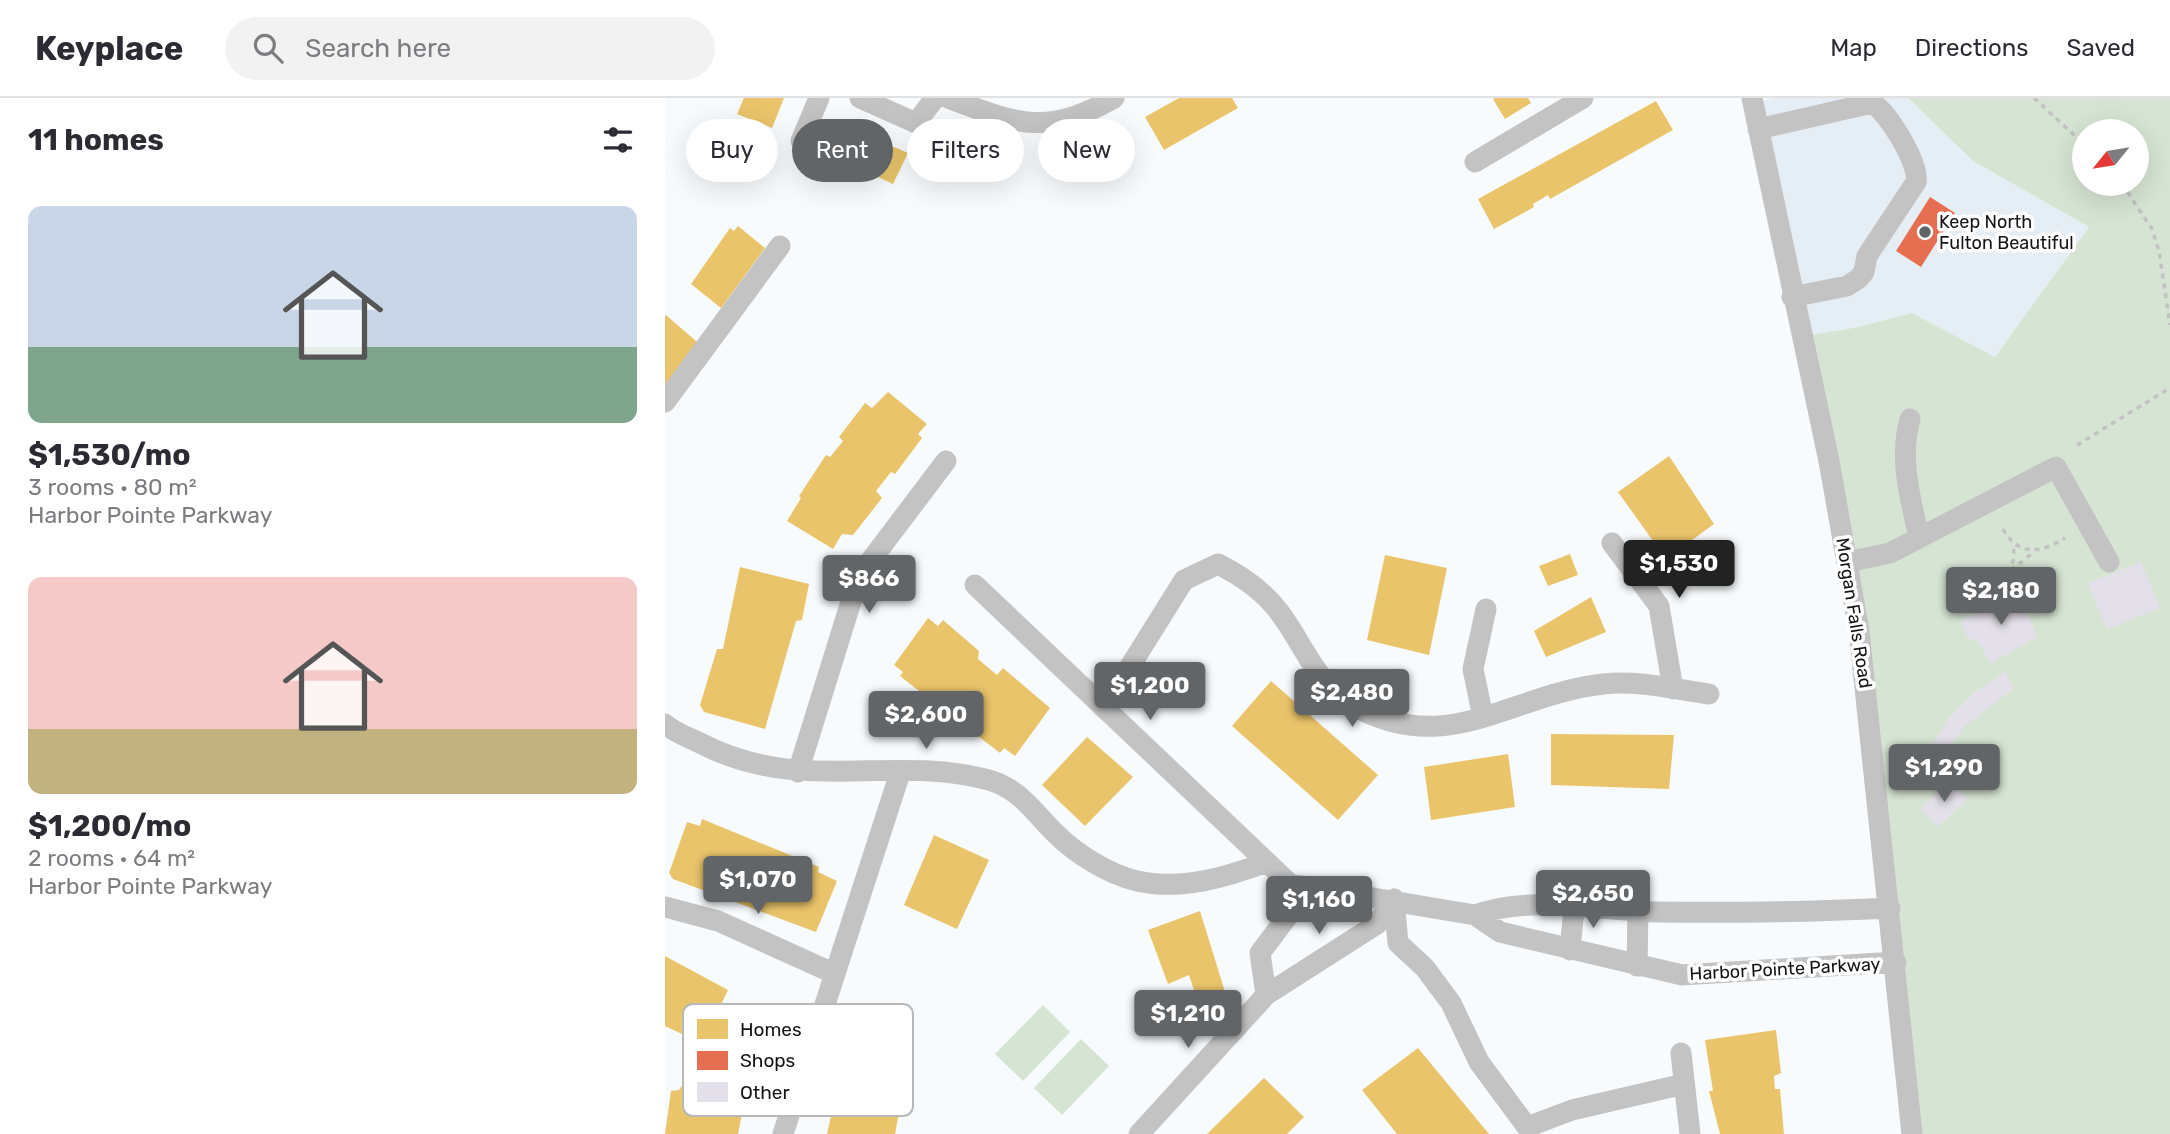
<!DOCTYPE html>
<meta charset="utf-8">
<style>
body{margin:0;font-family:Rubik,sans-serif;background:#f2f2f3;color:#2b2b33;height:100vh;display:flex;flex-direction:column;font-size:26px;white-space:nowrap}
*{box-sizing:border-box;margin:0}
p{font-size:23px;color:#7c7c81}
.icon{flex:none;width:38px;height:38px;fill:none;stroke:currentColor;stroke-width:2;stroke-linecap:round;stroke-linejoin:round}
.map{position:relative;flex:1;overflow:hidden}
.drawer{display:flex;flex-direction:column;background:#fff;width:665px}
.drawer>*{flex:none}
.guide{position:absolute;left:21px;top:21px;width:665px;height:63px;display:flex;gap:14px}
.needle{width:46px;rotate:240deg}
.fabs{position:absolute;left:1407px;top:21px;display:grid;gap:14px}
.fabs a{display:grid;place-items:center;width:77px;height:77px;border-radius:50%;background:#fff;box-shadow:0 7px 28px #0002;font-size:35px}
.price{position:absolute;translate:-50% -60px;padding:0 16px;border-radius:7px;background:#626568;color:#fff;font-size:23px;line-height:46px;filter:drop-shadow(0 2px 4px #0008)}
.price::after{content:'';position:absolute;left:50%;top:42px;width:21px;height:16px;margin-left:-10px;background:inherit;clip-path:polygon(0 0,100% 0,50% 100%)}
.price.selected{background:#222;color:#fff}
ul{padding:0;list-style:none}
li{display:grid;align-content:center;gap:14px;height:371px;padding:0 28px}
li span{display:grid;place-items:center;height:217px;border-radius:14px;color:#555}
li>.icon{margin-inline-start:auto}
span .icon{width:126px;height:126px;fill:#fffc;stroke-width:1}
li b{font-size:30px}
h2{display:flex;justify-content:space-between;align-items:center;height:84px;padding:0 28px;font-size:30px}
.chip{padding:0 24px;border-radius:32px;background:#fff;box-shadow:0 7px 28px #0002;font-size:24px;line-height:63px}
.chip.selected{background:#626568;color:#fff}
header{display:flex;align-items:center;gap:42px;box-sizing:border-box;height:98px;padding:0 35px;background:#fff;border-bottom:2px solid #e1e1e2}
header strong{font-size:33px}
nav{display:flex;gap:38px;margin-inline-start:auto;font-size:24px}
.search{width:490px;height:63px;background:#f2f2f3;display:flex;align-items:center;gap:18px;box-sizing:border-box;padding:0 24px;border-radius:38px;color:#7c7c81;font-size:26px}
main{display:flex;flex:1;min-height:0}
.map>svg:first-child{display:block}
</style>
<header>
<strong>Keyplace</strong>
<div class="search"><svg class="icon" aria-label="search" viewBox="0 0 24 24"><circle cx="10" cy="10" r="6"/><path d="M15 15l6 6"/></svg>Search here</div>
<nav><a>Map</a><a>Directions</a><a>Saved</a></nav>
</header>
<main>
<section class="drawer">
<h2>11 homes<svg class="icon" aria-label="filters" viewBox="0 0 24 24"><path d="M4 7h16M4 17h16"/><circle cx="9" cy="7" r="2"/><circle cx="15" cy="17" r="2"/></svg></h2>
<ul>
<li><span style="background:linear-gradient(#c9d6e8 65%,#7fa58c 0)"><svg class="icon" aria-label="home" viewBox="0 0 24 24"><path d="M3 11l9-7 9 7M6 9v11h12V9"/></svg></span><div><b>$1,530/mo</b><p>3 rooms · 80 m²</p><p>Harbor Pointe Parkway</p></div></li>
<li><span style="background:linear-gradient(#f6c9c9 70%,#c2b280 0)"><svg class="icon" aria-label="home" viewBox="0 0 24 24"><path d="M3 11l9-7 9 7M6 9v11h12V9"/></svg></span><div><b>$1,200/mo</b><p>2 rooms · 64 m²</p><p>Harbor Pointe Parkway</p></div></li>
</ul>
</section>
<div class="map">
<svg width="1505" height="1036" viewBox="0 0 1505 1036">
<rect width="100%" height="100%" fill="#f8fbfd"/>
<path fill="#e6eef5" d="M1108 0H1243L1308 63 1424 129 1330 259 1247 215 1193 229 1129 240 1078 8Z"/>
<path fill="#d6e4d3" fill-rule="evenodd" d="M1243 0H1505V1036H1242L1212 658 1129 240 1193 229 1247 215 1330 259 1424 129 1308 63ZM1419 33H1472V86H1419Z
M378 907 405 934 358 983 330 956Z
M416 941 444 968 397 1017 369 990Z"/>
<path fill="#e9c46a" d="M79 0H119L107 30 72 16Z
M514 0H567L573 10 499 52 480 19Z
M831 0H863L866 5 840 21 828 1Z
M991 3 1008 32 885 101 883 97 868 106 869 109 829 131 813 101Z
M167 22 243 55 228 86 156 52Z
M73 128 100 150 56 210 26 186 65 130 69 133Z
M1 217 39 250 0 294V218Z
M223 294 262 326 253 336 257 340 230 376 226 374 211 393 217 400 188 437 177 436 168 451 122 423 136 400 134 398 161 357 165 359 178 343 174 339 200 305 207 310Z
M1004 358 1049 426 1001 461 953 394Z
M905 456 913 477 883 488 874 468Z
M720 457 782 470 764 557 702 542Z
M75 469 144 486 137 522 131 523 100 631 39 614 35 607 52 551H58Z
M926 499 941 534 881 559 869 533Z
M263 520 273 528 278 522 314 553 313 561 332 577 338 570 385 610 350 658 339 650 335 655 292 622 295 619 276 604 273 608 235 578 238 574 229 567Z
M606 583 713 677 673 722 567 628Z
M886 636 1009 637 1004 691 886 687Z
M422 639 468 679 420 728 377 687Z
M843 656 850 709 766 722 759 669Z
M37 721 154 769 153 774 172 783 151 834 8 781 4 775 22 724 35 728Z
M269 737 324 762 292 831 239 807Z
M535 813 560 894 533 904 524 877 503 886 483 832Z
M0 858 63 892 41 938 23 932 19 937 0 928Z
M1111 932 1116 975 1109 978 1110 991H1115L1119 1036H1055L1044 993H1048L1040 942Z
M753 950 824 1036H732L697 992Z
M178 965 240 981 230 1036H162Z
M599 980 639 1019 622 1036H542Z
M18 986 81 996 73 1036H0L6 993 14 992Z"/>
<path fill="#e76f51" d="M1265 99 1290 115 1256 169 1231 153Z"/>
<path fill="#e4e0e9" d="M1476 464 1495 510 1442 532 1423 485Z
M1354 493 1372 539 1326 565 1310 540 1304 543 1295 523Z
M1340 574 1349 590 1299 629 1279 657 1267 648 1284 619 1310 594Z
M1285 683 1303 701 1272 729 1255 711Z"/>
<g fill="none" stroke-linecap="round" stroke-linejoin="round">
<path stroke="#c2c2c2" stroke-width="3.5" stroke-dasharray="5 5" stroke-linecap="butt" d="M1369 0 1419 46
M1457 86 1487 131 1494 153 1505 227
M1412 347 1505 290
M1338 431C1354 459 1375 455 1400 440
M1346 472 1369 454
M1329 506 1325 488C1337 473 1353 472 1348 447"/>
<path stroke="#c4c3c3" stroke-width="21" d="M195 0 251 25 270 0
M283 0C353 26 380 39 449 0
M1087 0 1164 363 1194 533 1247 1036
M1093 31 1207 5C1222 13 1255 66 1251 84L1202 158 1199 174 1193 181 1182 188 1127 199
M136 43 154 0
M810 64 918 0
M0 304 115 148
M1245 321C1234 360 1245 400 1254 439
M947 445 994 508 1008 591
M1182 464 1225 455 1391 369 1444 464
M310 487 625 786 810 817 835 834 1017 877 1231 864
M439 610 519 482 553 466C577 478 599 493 615 515 637 544 653 588 687 607 783 661 843 597 938 586 973 582 1009 591 1044 596
M818 619 808 571 821 511
M0 626C10 635 25 640 37 646 134 696 223 657 320 681 352 688 368 713 390 735 411 756 443 776 472 783 516 793 562 779 602 764
M133 674 194 478 281 363
M729 801 733 845 760 870 786 905 814 964 862 1029 907 1012 1019 986
M0 809 53 823 168 875
M810 817C866 797 932 812 990 814 1068 815 1146 814 1225 810
M905 852 909 810
M972 868 973 812
M601 897 595 855 643 791
M1016 955 1025 1036
M118 1036 235 675
M474 1036 601 897 712 826 729 801"/>
</g>
<circle fill="#626568" stroke="#fff" stroke-width="2.5" cx="1260" cy="134" r="7"/>
<g text-anchor="middle" stroke-width="7" stroke-linejoin="round" paint-order="stroke">
<g font-size="18" fill="#121417" stroke="#fff" text-anchor="start">
<text x="1274" y="130">Keep North<tspan x="1274" dy="21">Fulton Beautiful</tspan></text>
</g>
<g font-size="18" fill="#121417" stroke="#fff">
<text transform="translate(1189 515) rotate(81)" y="6">Morgan Falls Road</text>
<text transform="translate(1120 871) rotate(-3)" y="6">Harbor Pointe Parkway</text>
</g>
</g>
<rect x="18" y="906" width="230" height="112" rx="10" fill="#fff" stroke="#b8b8b9" stroke-width="2"/>
<rect x="32" y="921" width="31" height="20" fill="#e9c46a"/>
<rect x="32" y="953" width="31" height="19" fill="#e76f51"/>
<rect x="32" y="984" width="31" height="20" fill="#e4e0e9"/>
<g font-size="19" fill="#121417">
<text x="75" y="938">Homes</text>
<text x="75" y="969">Shops</text>
<text x="75" y="1001">Other</text>
</g>
</svg>
<div class="fabs">
<a><svg class="needle" viewBox="-14 -14 28 28"><path d="M0-13l5 13h-10z" fill="#e53935"/><path d="M0 13l5-13h-10z" fill="#7c7c81"/></svg></a>
</div>
<b class="price selected" style="left:1014px;top:502px">$1,530</b>
<b class="price" style="left:204px;top:517px">$866</b>
<b class="price" style="left:1336px;top:529px">$2,180</b>
<b class="price" style="left:485px;top:624px">$1,200</b>
<b class="price" style="left:687px;top:631px">$2,480</b>
<b class="price" style="left:261px;top:653px">$2,600</b>
<b class="price" style="left:1279px;top:706px">$1,290</b>
<b class="price" style="left:93px;top:818px">$1,070</b>
<b class="price" style="left:928px;top:832px">$2,650</b>
<b class="price" style="left:654px;top:838px">$1,160</b>
<b class="price" style="left:523px;top:952px">$1,210</b>
<div class="guide">
<a class="chip">Buy</a>
<a class="chip selected">Rent</a>
<a class="chip">Filters</a>
<a class="chip">New</a>
</div>
</div>
</main>
